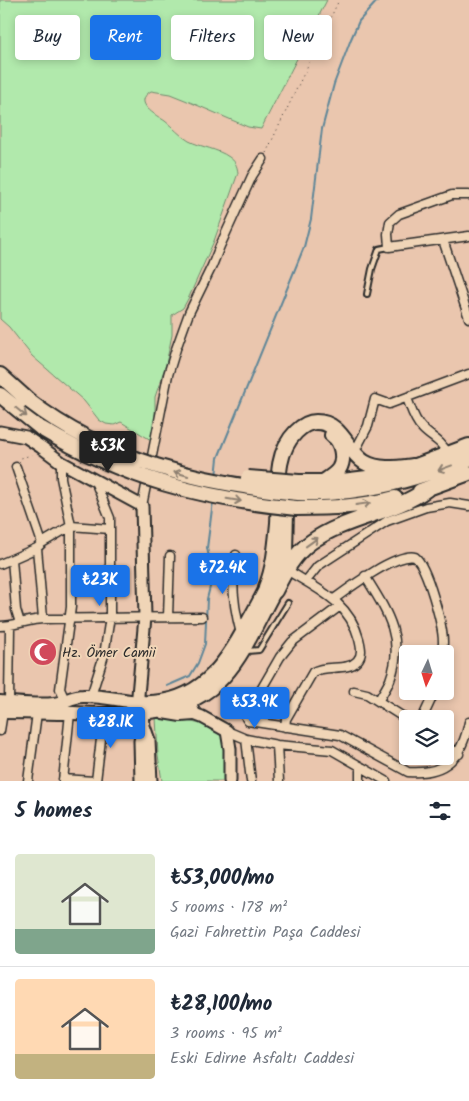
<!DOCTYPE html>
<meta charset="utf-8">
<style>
body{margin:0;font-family:Kalam,sans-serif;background:#f2f2f3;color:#1f2937;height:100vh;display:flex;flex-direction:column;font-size:19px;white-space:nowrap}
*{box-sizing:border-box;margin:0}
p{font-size:16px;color:#747a83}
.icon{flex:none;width:28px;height:28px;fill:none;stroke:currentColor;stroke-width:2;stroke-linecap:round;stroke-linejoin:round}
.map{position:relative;height:781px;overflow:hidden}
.sheet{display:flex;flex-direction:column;background:#fff;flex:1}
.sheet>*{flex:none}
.banner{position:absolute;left:15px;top:15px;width:440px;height:45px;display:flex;gap:10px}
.needle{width:32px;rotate:184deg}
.tools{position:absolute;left:399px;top:645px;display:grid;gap:10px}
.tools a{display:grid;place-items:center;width:55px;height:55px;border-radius:5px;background:#fff;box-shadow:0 2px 8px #0003;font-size:25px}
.price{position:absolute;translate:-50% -42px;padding:0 11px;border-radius:5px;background:#1a73e8;color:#fff;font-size:16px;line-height:32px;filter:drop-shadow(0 1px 2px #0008)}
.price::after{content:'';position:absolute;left:50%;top:30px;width:15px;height:11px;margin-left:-8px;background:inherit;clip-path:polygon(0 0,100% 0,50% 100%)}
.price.on{background:#222;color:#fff}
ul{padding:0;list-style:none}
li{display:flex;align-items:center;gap:15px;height:125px;padding:0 15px}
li+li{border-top:1px solid #e0e1e3}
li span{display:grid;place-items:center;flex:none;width:140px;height:100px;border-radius:5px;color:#555}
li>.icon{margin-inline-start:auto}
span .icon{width:60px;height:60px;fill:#fffc;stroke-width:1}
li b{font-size:21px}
h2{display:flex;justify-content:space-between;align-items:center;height:60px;padding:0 15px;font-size:21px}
.tag{padding:0 18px;border-radius:5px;background:#fff;box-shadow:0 2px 8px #0003;font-size:18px;line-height:45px}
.tag.on{background:#1a73e8;color:#fff}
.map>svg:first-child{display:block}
</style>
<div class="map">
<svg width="469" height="781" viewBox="0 0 469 781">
<rect width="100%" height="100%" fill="#eac6ae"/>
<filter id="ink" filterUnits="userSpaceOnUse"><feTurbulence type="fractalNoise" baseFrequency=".02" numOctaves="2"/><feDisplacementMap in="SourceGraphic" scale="10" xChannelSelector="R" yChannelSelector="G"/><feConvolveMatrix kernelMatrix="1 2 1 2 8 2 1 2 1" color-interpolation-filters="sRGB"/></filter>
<g filter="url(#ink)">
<path fill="#b1e9ac" stroke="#6e8a6c" d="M0 0H327L261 129 248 127 185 100 170 94 151 91C132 103 156 115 165 121 173 127 180 136 189 141 201 147 218 149 229 157 235 161 237 165 238 173L214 241 189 297 183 308 172 315V335L166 364 155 397V430L151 440 121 422 114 425 106 424 99 420 84 401 32 356 9 327 0 319Z
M156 717C174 720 214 721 223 738 228 748 227 770 227 781H162L158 755Z"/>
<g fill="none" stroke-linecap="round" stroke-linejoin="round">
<path stroke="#5e8698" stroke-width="2" d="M216 477 218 458 304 247 311 219 322 129 334 84 351 39 359 21 378 0
M167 686 190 676 198 663 205 644 207 599 213 575 207 548 213 501"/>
<defs>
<path id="lane" d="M367 294 372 269 379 249 389 247
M247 651 259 650 288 603"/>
<path id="street" d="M469 195H452L399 214 390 222 388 234 389 247 469 236
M443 240 469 318
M407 398C411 408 414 420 422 428 431 438 440 439 448 454
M355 451 368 426 375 399 389 404 469 374
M61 462V478L71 526V607L60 689 65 700
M16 467 42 543 37 548 43 618
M142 506 168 375 176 349 189 313 212 266 220 246 252 176 263 159
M42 543 71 526 110 529
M236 555C230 581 234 608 241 634
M0 564 12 559
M365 576C386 610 406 638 390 680 387 687 382 694 379 700
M306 581 318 566 387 521 426 507 450 503 469 506
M334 599C349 588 397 552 415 557 427 566 443 626 443 642 443 646 442 650 442 654
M340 606 292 642 280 657 247 714 246 718 248 721 340 735 408 772C446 775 462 757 469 722
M168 617 170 556
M20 623 16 610 12 559 37 548
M0 626C15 626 29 619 45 619 97 618 150 617 202 617
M354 691 367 694 408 720
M91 696 104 655 110 617V518L95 481
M9 702 10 626
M422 719 435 691
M285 727 286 719 313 672C326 664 347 672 357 661 363 655 361 647 359 639 349 601 317 589 287 570
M0 731 3 712
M227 731 246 739 277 745 332 750 386 781
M246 739 251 781
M277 745 279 781
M445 745 459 754
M360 766V781
M63 779 94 781
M28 781 37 713
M63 781 70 713
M96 781 104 714"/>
<path id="secondary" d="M0 432 26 437 41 447 61 462 142 506 145 617 138 695 139 702
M143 713 144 726 149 740 151 781
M194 714 202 717 227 731 230 749V781
M141 781 140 741 144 726"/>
<path id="primary" d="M0 702C17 703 36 706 54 704 64 703 72 696 83 696 102 695 121 701 140 702 197 705 225 666 248 621 254 610 261 598 266 587
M0 712C24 712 49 713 73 713 124 715 187 719 224 677 246 653 259 619 275 591
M163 712 181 715 194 714 191 707 192 701"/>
<path id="highway" d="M0 375 29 401
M0 395 42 429
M299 482H334L392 475 469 446
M323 482C329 478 335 475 339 469 345 459 342 441 332 435
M420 491 469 473
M298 493C359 496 413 480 469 459
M296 508C330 508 363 507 395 498
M280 578 285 551 286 512
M266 587C274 568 276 544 278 523 280 492 272 456 296 432 301 427 308 422 316 422 342 422 346 450 364 462 379 471 397 468 413 466
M275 591C284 573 294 554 311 542 346 517 393 514 427 489"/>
</defs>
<use href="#lane" stroke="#2b2b2b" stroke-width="8"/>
<use href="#street" stroke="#2b2b2b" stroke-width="11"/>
<use href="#secondary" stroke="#2b2b2b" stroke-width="15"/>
<use href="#primary" stroke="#2b2b2b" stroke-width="16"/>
<use href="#highway" stroke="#2b2b2b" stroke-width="18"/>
<path stroke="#2b2b2b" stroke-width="1" stroke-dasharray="1 4" stroke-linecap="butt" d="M266 153 339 0
M19 462 21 458 35 454"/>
<use href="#lane" stroke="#f0d5b7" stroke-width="4"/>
<use href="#street" stroke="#f0d5b7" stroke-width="8"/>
<use href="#secondary" stroke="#f0d5b7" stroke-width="11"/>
<use href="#primary" stroke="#f0d5b7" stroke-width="12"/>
<use href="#highway" stroke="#f0d5b7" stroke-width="14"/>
<defs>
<path id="highway-bridge" d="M29 401C106 461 203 484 298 493
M42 429C124 478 202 499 296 508
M248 478 299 482"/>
</defs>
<use href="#highway-bridge" stroke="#2b2b2b" stroke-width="18" stroke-linecap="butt"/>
<use href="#highway-bridge" stroke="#f0d5b7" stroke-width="14"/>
</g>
<defs><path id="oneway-shaft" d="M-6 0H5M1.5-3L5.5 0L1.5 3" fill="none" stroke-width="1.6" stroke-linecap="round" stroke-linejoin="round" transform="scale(1.25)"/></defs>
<g stroke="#8e8071">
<use href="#oneway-shaft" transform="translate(21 412) rotate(39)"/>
<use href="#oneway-shaft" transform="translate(445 468) rotate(160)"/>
<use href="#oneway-shaft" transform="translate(181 474) rotate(-164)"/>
<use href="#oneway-shaft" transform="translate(234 500) rotate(9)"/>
<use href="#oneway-shaft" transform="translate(363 504) rotate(-8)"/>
<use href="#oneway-shaft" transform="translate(312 542) rotate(-36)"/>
</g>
</g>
<defs>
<symbol id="mosque-disc" viewBox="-11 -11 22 22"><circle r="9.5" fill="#d1495b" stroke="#f0d5b7"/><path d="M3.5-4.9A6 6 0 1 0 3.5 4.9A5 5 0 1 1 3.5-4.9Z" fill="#fff"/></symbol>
</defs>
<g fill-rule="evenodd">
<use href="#mosque-disc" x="27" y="636" width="32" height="32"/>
</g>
<g text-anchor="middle" stroke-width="4" stroke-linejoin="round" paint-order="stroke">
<g font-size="14" fill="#2b2b2b" stroke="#f0d5b7" text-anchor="start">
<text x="62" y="657">Hz. Ömer Camii</text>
</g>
</g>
</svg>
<div class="tools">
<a><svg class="needle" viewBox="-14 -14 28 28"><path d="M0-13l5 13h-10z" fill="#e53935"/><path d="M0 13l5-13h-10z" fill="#747a83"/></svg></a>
<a><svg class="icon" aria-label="layers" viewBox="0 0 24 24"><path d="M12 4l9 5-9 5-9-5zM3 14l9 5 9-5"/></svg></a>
</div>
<b class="price on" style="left:108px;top:473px">₺53K</b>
<b class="price" style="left:223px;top:595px">₺72.4K</b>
<b class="price" style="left:100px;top:607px">₺23K</b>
<b class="price" style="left:255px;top:729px">₺53.9K</b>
<b class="price" style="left:111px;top:749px">₺28.1K</b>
<div class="banner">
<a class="tag">Buy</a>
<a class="tag on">Rent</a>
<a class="tag">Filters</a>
<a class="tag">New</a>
</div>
</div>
<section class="sheet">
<h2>5 homes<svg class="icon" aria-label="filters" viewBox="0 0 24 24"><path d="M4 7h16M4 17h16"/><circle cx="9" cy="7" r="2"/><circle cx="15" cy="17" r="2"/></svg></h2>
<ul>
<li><span style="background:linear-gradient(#dfe7d0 75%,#7fa58c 0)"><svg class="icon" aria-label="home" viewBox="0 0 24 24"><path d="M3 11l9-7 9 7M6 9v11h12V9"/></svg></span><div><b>₺53,000/mo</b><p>5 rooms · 178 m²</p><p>Gazi Fahrettin Paşa Caddesi</p></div></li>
<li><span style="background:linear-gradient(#ffd9b3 75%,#c2b280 0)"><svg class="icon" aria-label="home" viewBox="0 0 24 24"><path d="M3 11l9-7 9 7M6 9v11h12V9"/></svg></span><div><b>₺28,100/mo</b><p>3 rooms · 95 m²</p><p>Eski Edirne Asfaltı Caddesi</p></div></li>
</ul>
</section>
